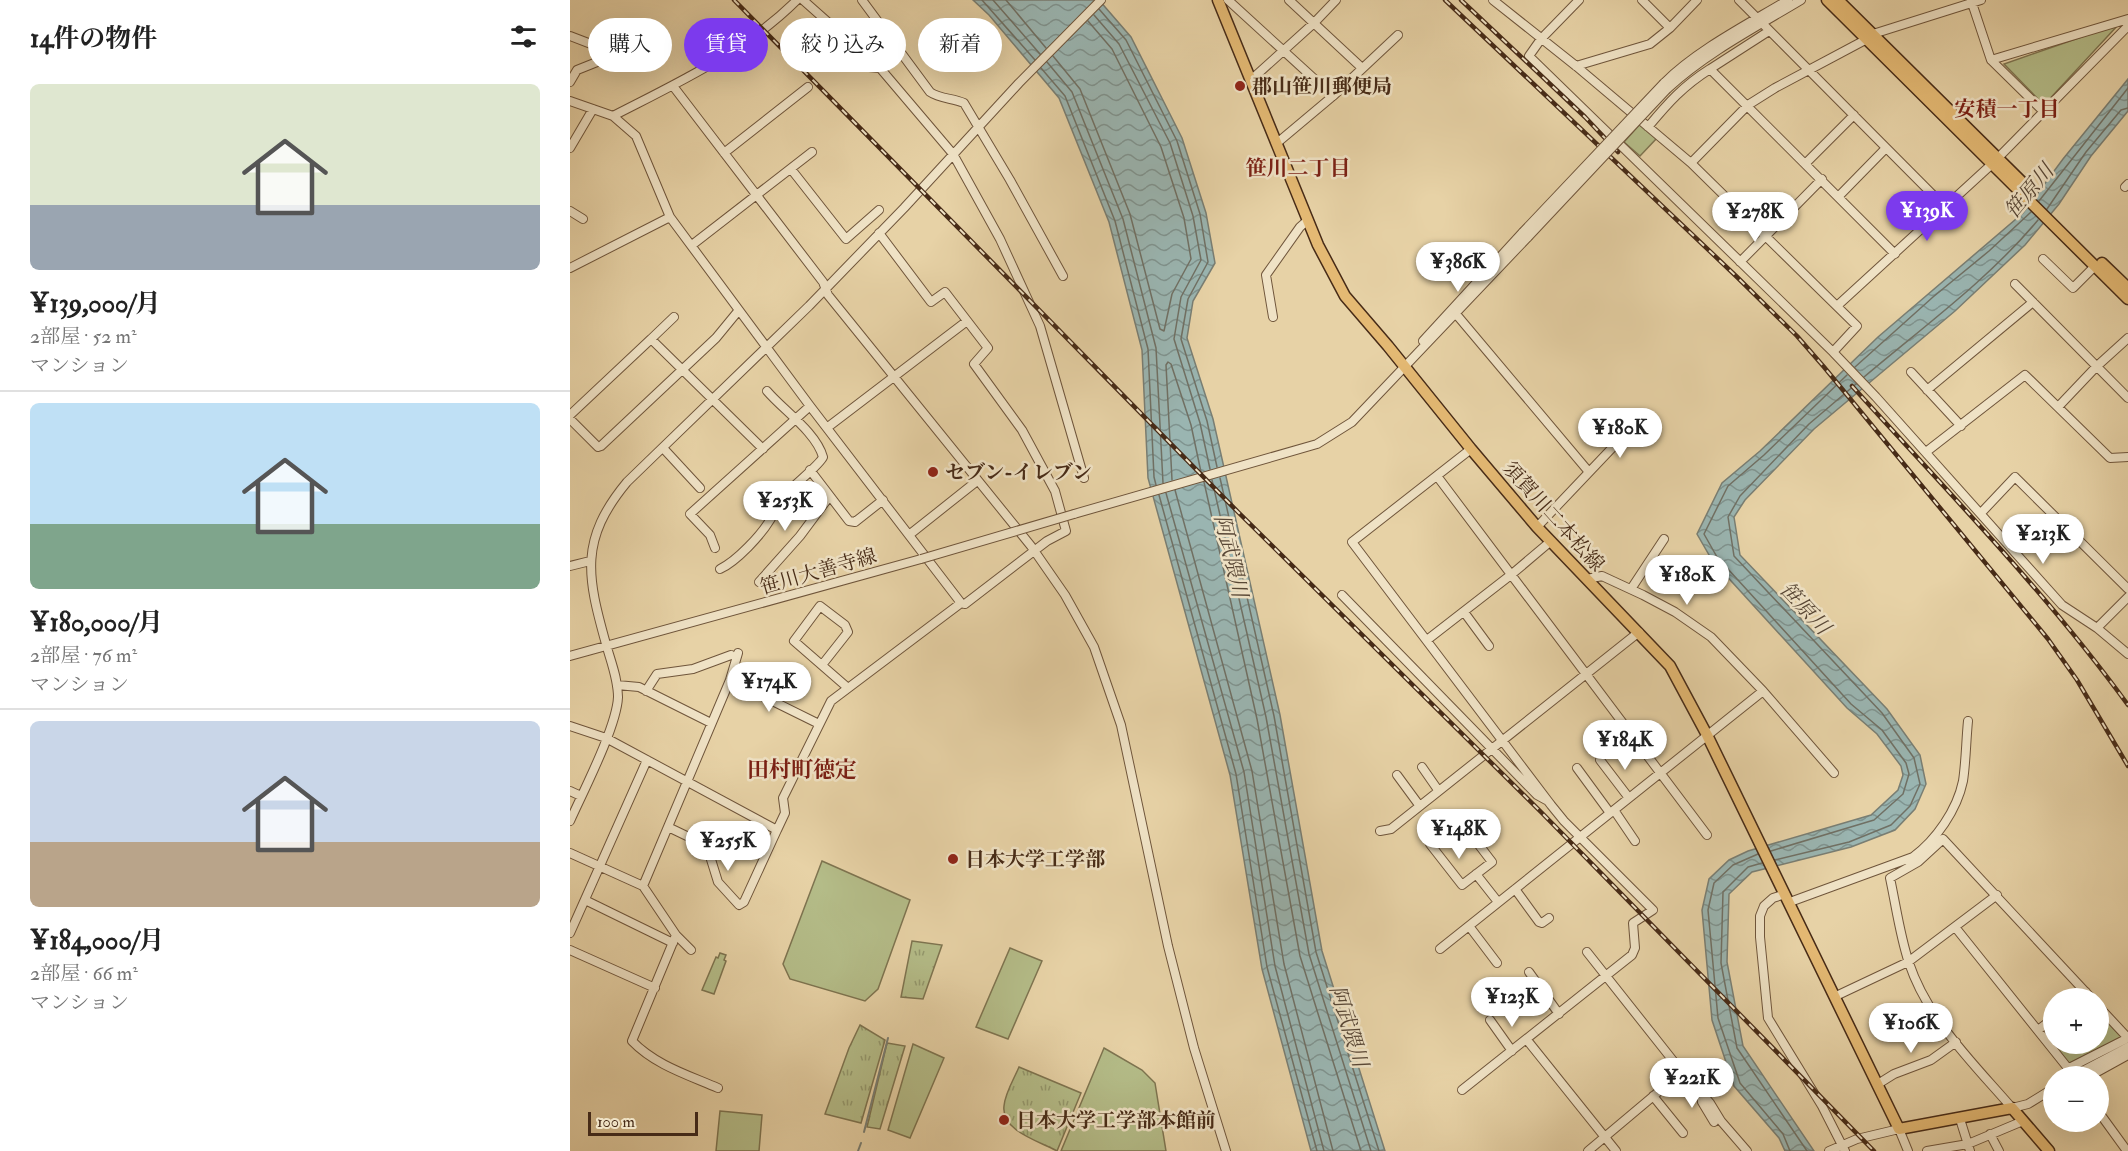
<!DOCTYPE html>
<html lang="ja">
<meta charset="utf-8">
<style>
body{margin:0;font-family:"IM FELL Double Pica","Noto Serif JP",serif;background:#f2f2f2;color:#222;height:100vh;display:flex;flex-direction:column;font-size:22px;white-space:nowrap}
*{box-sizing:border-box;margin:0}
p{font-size:20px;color:#767676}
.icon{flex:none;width:33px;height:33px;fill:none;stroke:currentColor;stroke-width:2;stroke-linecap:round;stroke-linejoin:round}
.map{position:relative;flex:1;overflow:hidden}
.sheet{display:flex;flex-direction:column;background:#fff;width:570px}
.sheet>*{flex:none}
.hud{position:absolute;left:18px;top:18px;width:570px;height:54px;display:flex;gap:12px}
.buttons{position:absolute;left:1473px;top:988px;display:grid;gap:12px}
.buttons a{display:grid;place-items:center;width:66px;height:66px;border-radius:50%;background:#fff;box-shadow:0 6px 24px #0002;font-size:30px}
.scale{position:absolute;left:18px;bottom:15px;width:110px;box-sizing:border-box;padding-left:6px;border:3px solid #472b17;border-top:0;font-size:16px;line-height:21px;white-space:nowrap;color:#472b17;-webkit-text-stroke:4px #efe2c5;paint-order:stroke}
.price{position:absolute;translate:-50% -51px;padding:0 14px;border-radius:21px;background:#fff;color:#222;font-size:20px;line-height:39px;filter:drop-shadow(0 2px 3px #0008)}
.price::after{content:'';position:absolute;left:50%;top:36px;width:18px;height:14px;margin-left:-9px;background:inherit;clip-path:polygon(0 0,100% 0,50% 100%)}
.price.current{background:#7c3aed;color:#fff}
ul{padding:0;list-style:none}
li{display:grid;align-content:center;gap:12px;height:318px;padding:0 30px}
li+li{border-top:2px solid #e0e0e0}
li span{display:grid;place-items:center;height:186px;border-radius:9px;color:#555}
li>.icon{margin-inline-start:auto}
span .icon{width:108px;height:108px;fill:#fffc;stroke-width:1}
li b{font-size:26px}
h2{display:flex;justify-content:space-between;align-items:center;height:72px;padding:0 30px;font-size:26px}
.chip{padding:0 21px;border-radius:27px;background:#fff;box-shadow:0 6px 24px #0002;font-size:21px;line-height:54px}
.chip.current{background:#7c3aed;color:#fff}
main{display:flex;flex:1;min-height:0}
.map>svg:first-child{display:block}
</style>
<main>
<section class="sheet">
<h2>14件の物件<svg class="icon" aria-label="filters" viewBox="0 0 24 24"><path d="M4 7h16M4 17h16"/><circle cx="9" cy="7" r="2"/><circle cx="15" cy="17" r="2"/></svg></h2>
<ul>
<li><span style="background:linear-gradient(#dfe7d0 65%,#9aa5b1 0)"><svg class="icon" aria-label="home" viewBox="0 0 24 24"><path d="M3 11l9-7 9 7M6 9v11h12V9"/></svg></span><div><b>¥139,000/月</b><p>2部屋 · 52 m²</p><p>マンション</p></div></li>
<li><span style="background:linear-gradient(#bfe0f5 65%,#7fa58c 0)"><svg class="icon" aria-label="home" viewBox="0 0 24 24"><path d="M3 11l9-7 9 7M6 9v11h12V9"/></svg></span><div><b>¥180,000/月</b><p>2部屋 · 76 m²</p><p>マンション</p></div></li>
<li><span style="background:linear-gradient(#c9d6e8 65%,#b9a48a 0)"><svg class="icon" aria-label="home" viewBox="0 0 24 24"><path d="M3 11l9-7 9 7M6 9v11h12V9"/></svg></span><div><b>¥184,000/月</b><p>2部屋 · 66 m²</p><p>マンション</p></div></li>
</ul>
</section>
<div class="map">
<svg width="1558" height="1151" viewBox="0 0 1558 1151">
<defs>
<pattern id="grass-tufts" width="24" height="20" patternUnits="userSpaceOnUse" patternTransform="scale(1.5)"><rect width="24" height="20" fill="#b4bc88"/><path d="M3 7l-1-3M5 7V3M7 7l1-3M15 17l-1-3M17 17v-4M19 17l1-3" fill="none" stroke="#94996e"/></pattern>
<pattern id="water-waves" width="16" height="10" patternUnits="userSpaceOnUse" patternTransform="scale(1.5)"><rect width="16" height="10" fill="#9ab5b1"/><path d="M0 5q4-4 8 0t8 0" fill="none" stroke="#7f938f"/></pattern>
</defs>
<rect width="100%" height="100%" fill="#e7d2a6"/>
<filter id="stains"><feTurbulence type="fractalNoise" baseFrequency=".00333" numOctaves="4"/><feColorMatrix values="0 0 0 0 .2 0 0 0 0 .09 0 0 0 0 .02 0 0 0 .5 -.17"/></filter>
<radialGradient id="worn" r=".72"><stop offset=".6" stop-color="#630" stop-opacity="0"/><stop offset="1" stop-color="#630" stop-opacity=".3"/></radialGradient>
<path fill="url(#grass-tufts)" stroke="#7e7450" stroke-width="1.5" d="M342 941 372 945 353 999 331 997Z
M290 1025 315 1040 291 1123 255 1114 279 1048Z
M317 1043 335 1046 310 1129 297 1127Z
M449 1067 511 1093 487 1151C469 1141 431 1131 434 1106 435 1093 444 1079 449 1067Z"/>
<path fill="#b4bc88" stroke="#7e7450" stroke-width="1.5" d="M1549 24 1474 105 1434 64Z
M1071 123 1087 138 1070 156 1054 142Z
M252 861 340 900 308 989 295 1001 220 979 213 964Z
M440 948 472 961 438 1039 406 1027Z
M150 953 156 955 154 960 156 961 144 994 132 990 146 957 148 958Z
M1529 1007 1556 1037 1499 1066 1469 1030 1483 1019 1484 1044H1528Z
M343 1044 374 1058 340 1138 318 1130Z
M534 1048 572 1070 585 1083 596 1151H491Z
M150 1111 192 1115 189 1151H146Z"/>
<path fill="url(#water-waves)" stroke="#797e73" stroke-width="1.5" d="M403 0H529L561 37 612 138 636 213 645 263 623 301 617 338 643 419 710 715 752 951 815 1151H741L692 969 660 775 578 478 572 350 539 222 489 98 419 15Z
M1558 79V111L1521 156 1489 204 1455 245 1385 311 1244 429 1175 500 1164 517 1170 555 1317 709 1350 755 1356 784 1345 809 1325 830 1281 847 1182 872 1159 894 1157 962 1173 1046 1244 1151H1215L1209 1138 1164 1086 1142 1020 1132 910 1139 879 1159 860 1178 851 1301 815 1328 790 1333 775 1331 766 1307 734 1277 708 1142 560 1127 534 1152 483 1190 451 1308 337 1453 213 1493 159Z"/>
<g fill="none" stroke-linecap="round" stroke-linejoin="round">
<path stroke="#707064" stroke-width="1.5" d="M412 0 465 60
M423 0 470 54
M436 0 476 48
M529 9 556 40 607 141 630 214 638 262 618 299 611 339 637 421 647 467
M524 15 549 44 600 143 623 216 631 260 611 297 604 339 630 423 640 469
M483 56 510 89 560 214 590 329 594 331 602 294 621 259 614 218 591 147 542 49 518 21
M477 62 502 92 553 219 586 348 593 483
M471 68 495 96 545 221 578 349 584 477 586 485
M1469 201 1558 88
M1477 209 1516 152 1551 110 1558 108
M1285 367 1363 297 1419 251 1461 212
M1294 377C1354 326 1418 280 1468 220
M650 478 704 716 746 952 809 1151
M602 480 596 365 598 362 601 364 621 425 631 472
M642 480 696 717 739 954 801 1151
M634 482 687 719 730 956 791 1151
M605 490 682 771 714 964 763 1151
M596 493 674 772 705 966 754 1151
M589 495 666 774 697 967 747 1151
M1201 851 1304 820 1333 794 1339 774 1336 763 1312 730 1281 704 1147 557 1134 534 1158 486 1194 455 1277 375
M1188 854 1163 865 1144 883 1138 910 1148 1018 1170 1083 1213 1134 1220 1151
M1205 860 1279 842 1321 825 1340 806 1350 784 1344 758 1312 713 1164 556 1158 517 1170 496 1239 424 1286 384
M1192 863 1178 867 1153 892 1151 963 1167 1048 1237 1151"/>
<path stroke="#797e73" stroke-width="2" d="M294 1132 318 1038
M288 1151 291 1143"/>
<defs>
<path id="minor" d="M233 0 260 24 263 49 276 65 310 68 383 154 430 239 470 326 514 478
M292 0 360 92C370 99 383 98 394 103L440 180 493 276
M658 0 763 96
M719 0 792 68
M923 0 1006 66 1121 163 1287 326 1263 352
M1009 0 971 39 959 56 1263 352 1306 397 1492 605 1527 628 1558 654
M1072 0 1100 28
M1169 0 1376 208
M1401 0 1421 60 1474 112
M1199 31 1140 69 1325 254
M1303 34 1411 0
M0 36 47 54
M1421 60 1558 19
M1006 66 1080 44 1100 28 1127 0
M682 79 744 23 766 0
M0 82 7 70 47 54
M1094 83C1127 50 1178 24 1218 0
M103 86 253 282 258 295 461 546 495 595 524 647 551 725 598 946 624 1048 656 1151
M1097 89C1136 53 1186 27 1231 0
M0 101 43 116 66 136 100 217 240 406 391 603
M43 116C107 83 175 52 227 0
M1078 127C1098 103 1113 86 1140 69
M707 143 763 96 828 35
M0 148 23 109
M154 153 238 87
M1121 163 1178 105 1205 88 1297 39
M1236 163 1284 115
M221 169 276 239 309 210
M1555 187 1558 184
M1269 196 1316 148
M0 211 13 219
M122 245 242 152
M1473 259 1503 288 1525 266
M1170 262 1252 179
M0 268 100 217
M1445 284 1558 398
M1267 306 1422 164 1558 26
M886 314 1019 472
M104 317 81 339 193 449
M703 317 696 275 730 227 738 220
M853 341 953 232
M1341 372 1391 426
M1357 390 1463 302
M1488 407 1526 367 1558 338
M0 415 81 339
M0 419 28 447 31 446 146 338 169 310
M258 427 397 321
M93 448 130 488
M1356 452 1455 375 1540 458 1558 457
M240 470 279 521 285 522 313 500
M867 476 1137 835
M1411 513 1445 477 1558 589
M504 514 747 444 782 422 958 237
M967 527 1062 427
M339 535 407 481
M145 548 140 535 120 514 240 406
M0 566 20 561
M150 569C167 561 191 535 200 520 205 512 208 503 214 496 222 486 250 465 253 457 246 432 213 410 197 391
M1017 579 1032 576 1073 595 1105 612 1141 637 1193 691 1264 773
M189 582 230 536 259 497
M1061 589 1094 539
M772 595 967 795 976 800
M894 612 919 646
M1527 628 1558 597
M857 640 942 574 981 541
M0 656 351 559
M252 665 278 632 275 625 250 606 224 641 278 688
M160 680 249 724
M47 685 69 687 141 723
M76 691 87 674 123 669 161 655
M0 726 36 738 207 830 215 813 213 798 261 701 391 603 395 604 477 541 496 531 485 491 452 430 404 364 418 348 375 292 361 302 309 233
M1030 760 1059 798
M852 767 868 790
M1007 768 1040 813
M827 775 849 805
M0 791 11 796
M1044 810 1065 841
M0 821C13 792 47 726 48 697 48 679 41 662 36 644 17 576 9 540 57 482L239 306 334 208 449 83 531 0
M98 827 123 839 139 853 148 882 169 905 174 902 207 830
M810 831 821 829 1069 632
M860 844 892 885 922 862 909 845
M0 853 73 886
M906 874 928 902
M945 889 969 922 972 923 979 918
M1215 894 1203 898 1194 906 1190 916V937L1198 1018 1252 1106 1275 1151
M15 900 103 943
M1220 902 1343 857C1366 840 1387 810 1393 781 1396 761 1396 741 1398 721
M899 926 927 963
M1385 927 1505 1077
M0 933 77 760
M106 935 121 950
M870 949 1193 691
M0 950 85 988
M1017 952 1112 1072 1140 1103 1151 1121 1177 1151
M959 972 989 1014
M1266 996 1338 962 1427 895
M1507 999 1516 992
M920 1020 942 1051
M1468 1030 1484 1018
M957 1040 1046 1151
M1499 1068 1558 1038 1528 1006
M1501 1077 1558 1047
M1518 1077 1558 1055
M1308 1084 1324 1074 1361 1060 1386 1042
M148 1088C118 1075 85 1065 62 1041L106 935 73 886 160 680 168 653
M1484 1088 1458 1104 1442 1108C1404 1064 1358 1020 1339 963 1330 936 1326 906 1320 878L1348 862 1373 839 1522 999
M892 1090 1062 955 1065 948 1063 923 1083 910 994 821 981 805 782 542 901 449
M1131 1094 1132 1102 1144 1122
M1083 1096 1113 1133
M1528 1111 1557 1151
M1390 1119 1400 1151
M1420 1134 1429 1151
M1018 1151 1112 1072
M1259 1151 1287 1139 1329 1129 1338 1151
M1357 1151 1398 1144 1453 1121"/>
<path id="major" d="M648 0 748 245 775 296 818 346 901 449 967 527 1100 666 1137 735 1329 1129 1442 1108 1479 1151
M1257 0 1558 299
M1268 0 1462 192
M1532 263 1558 288"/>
</defs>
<use href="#minor" stroke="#6f553b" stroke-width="10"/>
<use href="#major" stroke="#472b17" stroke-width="13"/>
<use href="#minor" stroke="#efe2c5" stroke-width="8"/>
<use href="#major" stroke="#e4b973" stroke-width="10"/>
<defs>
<path id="rail" d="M164 0 668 512 971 812 1304 1151
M875 0 1167 277 1227 336 1254 367 1478 639 1507 680 1558 766
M891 0 1015 117 1048 152
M1282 386C1376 490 1475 591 1558 705"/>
</defs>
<use href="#rail" stroke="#472b17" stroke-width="4.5"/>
<use href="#rail" stroke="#efe2c5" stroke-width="2" stroke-dasharray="7" stroke-linecap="butt"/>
<defs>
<path id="minor-bridge" d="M953 232 1094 83
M958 237 1097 89
M351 559 504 514"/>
</defs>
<use href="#minor-bridge" stroke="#6f553b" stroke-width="10" stroke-linecap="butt"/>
<use href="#minor-bridge" stroke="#efe2c5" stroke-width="8"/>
</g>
<g fill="#8f2418" stroke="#efe2c5" stroke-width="2">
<circle cx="670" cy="86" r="6"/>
<circle cx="363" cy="472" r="6"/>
<circle cx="383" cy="859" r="6"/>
<circle cx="434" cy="1120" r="6"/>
</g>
<g text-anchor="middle" stroke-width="5" stroke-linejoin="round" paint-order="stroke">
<g font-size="20" font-weight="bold" fill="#472b17" stroke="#efe2c5" text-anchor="start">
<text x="682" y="93">郡山笹川郵便局</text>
<text x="375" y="479">セブン-イレブン</text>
<text x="395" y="866">日本大学工学部</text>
<text x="446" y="1127">日本大学工学部本館前</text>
</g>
<g font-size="20" fill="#472b17" stroke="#efe2c5">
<text transform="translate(984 516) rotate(48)" y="7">須賀川二本松線</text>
<text transform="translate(248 571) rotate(-16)" y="7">笹川大善寺線</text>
</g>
<g font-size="21" font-weight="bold" fill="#7a1f14" stroke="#efe2c5">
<text x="1437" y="116">安積一丁目</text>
<text x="728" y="175">笹川二丁目</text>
</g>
<g font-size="21" font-style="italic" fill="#584736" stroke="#efe2c5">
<text transform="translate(1459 191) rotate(-50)" y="7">笹原川</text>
<text transform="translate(661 556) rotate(77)" y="7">阿武隈川</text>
<text transform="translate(1235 608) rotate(47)" y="7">笹原川</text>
<text transform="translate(779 1026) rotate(73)" y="7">阿武隈川</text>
</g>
<g font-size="22" font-weight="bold" fill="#7a1f14" stroke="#efe2c5">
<text x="232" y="777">田村町徳定</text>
</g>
</g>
<rect width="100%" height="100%" filter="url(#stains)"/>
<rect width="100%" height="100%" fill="url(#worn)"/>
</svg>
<div class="buttons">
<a>+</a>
<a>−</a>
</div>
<div class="scale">100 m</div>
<b class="price current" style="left:1357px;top:242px">¥139K</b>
<b class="price" style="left:1185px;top:243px">¥278K</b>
<b class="price" style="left:888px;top:293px">¥386K</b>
<b class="price" style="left:1050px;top:459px">¥180K</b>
<b class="price" style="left:215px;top:532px">¥253K</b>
<b class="price" style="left:1473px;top:565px">¥213K</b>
<b class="price" style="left:1117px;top:606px">¥180K</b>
<b class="price" style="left:199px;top:713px">¥174K</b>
<b class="price" style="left:1055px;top:771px">¥184K</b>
<b class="price" style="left:889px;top:860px">¥148K</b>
<b class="price" style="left:158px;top:872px">¥255K</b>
<b class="price" style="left:942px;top:1028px">¥123K</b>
<b class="price" style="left:1341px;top:1054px">¥106K</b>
<b class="price" style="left:1122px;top:1109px">¥221K</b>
<div class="hud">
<a class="chip">購入</a>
<a class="chip current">賃貸</a>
<a class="chip">絞り込み</a>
<a class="chip">新着</a>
</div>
</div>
</main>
